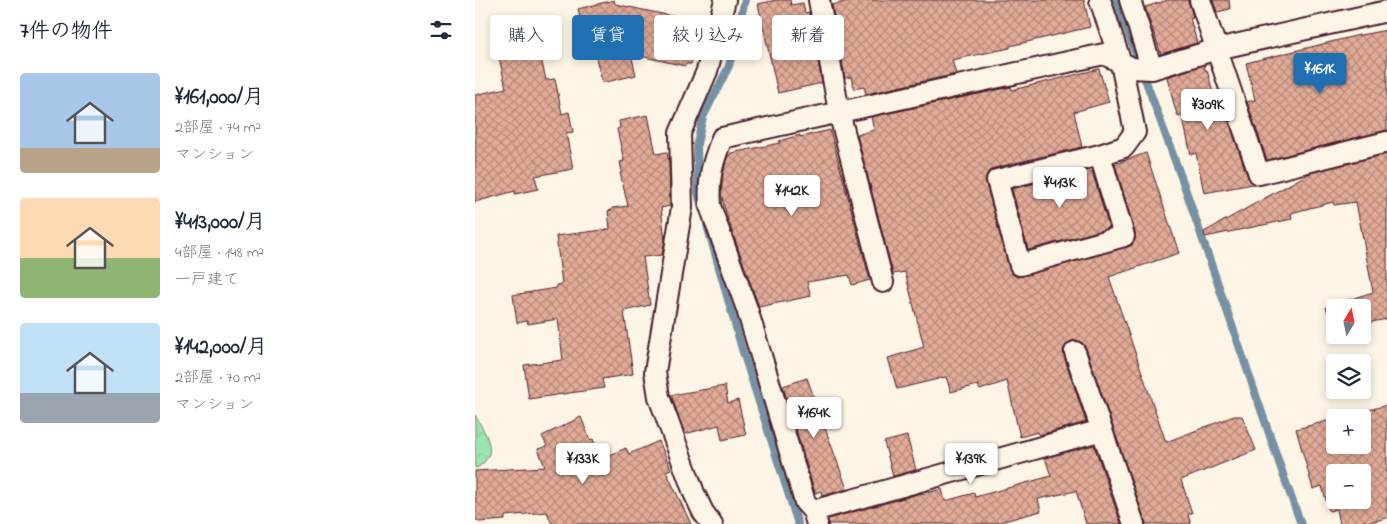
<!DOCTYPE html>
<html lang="ja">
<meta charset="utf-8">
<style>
body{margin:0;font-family:"Indie Flower","Klee One",sans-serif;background:#f6f6f7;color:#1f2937;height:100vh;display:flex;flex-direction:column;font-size:19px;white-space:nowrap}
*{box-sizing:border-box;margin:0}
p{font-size:16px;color:#747a83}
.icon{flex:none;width:28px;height:28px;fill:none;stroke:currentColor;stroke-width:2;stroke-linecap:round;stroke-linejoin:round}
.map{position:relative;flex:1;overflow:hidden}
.side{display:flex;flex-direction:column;background:#fff;width:475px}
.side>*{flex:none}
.guide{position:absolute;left:15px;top:15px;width:475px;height:45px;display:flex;gap:10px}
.needle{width:32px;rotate:10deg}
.controls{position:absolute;left:851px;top:299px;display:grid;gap:10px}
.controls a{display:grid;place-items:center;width:45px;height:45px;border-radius:5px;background:#fff;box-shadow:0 2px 8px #0003;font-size:25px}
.price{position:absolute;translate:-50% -42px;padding:0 11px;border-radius:5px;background:#fff;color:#222;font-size:16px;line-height:32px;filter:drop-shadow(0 1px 2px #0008)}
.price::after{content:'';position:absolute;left:50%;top:30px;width:15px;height:11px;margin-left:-8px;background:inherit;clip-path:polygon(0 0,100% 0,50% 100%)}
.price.on{background:#1f6fb2;color:#fff}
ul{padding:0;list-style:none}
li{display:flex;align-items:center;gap:15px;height:125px;padding:0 20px}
li span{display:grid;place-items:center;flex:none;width:140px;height:100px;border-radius:5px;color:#555}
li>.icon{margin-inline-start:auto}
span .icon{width:60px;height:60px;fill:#fffc;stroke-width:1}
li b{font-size:21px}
h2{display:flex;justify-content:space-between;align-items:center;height:60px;padding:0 20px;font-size:21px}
.chip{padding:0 18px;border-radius:5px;background:#fff;box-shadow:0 2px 8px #0003;font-size:18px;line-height:45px}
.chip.on{background:#1f6fb2;color:#fff}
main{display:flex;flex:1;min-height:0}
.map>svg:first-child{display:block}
</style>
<main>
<section class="side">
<h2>7件の物件<svg class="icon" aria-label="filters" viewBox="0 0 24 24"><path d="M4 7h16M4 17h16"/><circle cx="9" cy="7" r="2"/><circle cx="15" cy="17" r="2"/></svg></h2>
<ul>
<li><span style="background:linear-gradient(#a9c7e8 75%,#b9a48a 0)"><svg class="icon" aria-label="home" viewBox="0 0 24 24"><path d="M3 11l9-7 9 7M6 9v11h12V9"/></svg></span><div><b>¥161,000/月</b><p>2部屋 · 74 m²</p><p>マンション</p></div></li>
<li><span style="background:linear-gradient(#ffd9b3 60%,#8fb573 0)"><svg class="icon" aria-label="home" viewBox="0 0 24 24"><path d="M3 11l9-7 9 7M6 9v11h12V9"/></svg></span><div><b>¥413,000/月</b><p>4部屋 · 148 m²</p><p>一戸建て</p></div></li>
<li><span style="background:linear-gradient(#bfe0f5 70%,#9aa5b1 0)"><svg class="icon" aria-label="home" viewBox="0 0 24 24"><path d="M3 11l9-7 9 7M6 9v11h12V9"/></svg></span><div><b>¥142,000/月</b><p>2部屋 · 70 m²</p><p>マンション</p></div></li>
</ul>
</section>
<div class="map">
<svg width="912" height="524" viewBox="0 0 912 524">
<defs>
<pattern id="forest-crowns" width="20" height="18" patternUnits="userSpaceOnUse" patternTransform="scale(1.25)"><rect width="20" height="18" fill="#9de4b1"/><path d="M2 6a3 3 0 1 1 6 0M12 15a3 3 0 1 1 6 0" fill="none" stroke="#89c398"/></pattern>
<pattern id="building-cross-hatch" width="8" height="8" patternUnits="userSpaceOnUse" patternTransform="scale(1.25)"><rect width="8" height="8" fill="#e1ab97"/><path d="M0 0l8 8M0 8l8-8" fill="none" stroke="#b88b7b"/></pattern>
</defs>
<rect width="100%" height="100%" fill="#fcf5e5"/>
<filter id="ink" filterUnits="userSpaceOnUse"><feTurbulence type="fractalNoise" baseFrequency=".02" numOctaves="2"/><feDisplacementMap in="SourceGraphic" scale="10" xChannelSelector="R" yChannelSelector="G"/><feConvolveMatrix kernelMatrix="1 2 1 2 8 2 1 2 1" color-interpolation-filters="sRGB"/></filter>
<g filter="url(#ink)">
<path fill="url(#forest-crowns)" stroke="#74826e" d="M0 415C7 428 22 448 10 461 6 465 5 467 0 468Z"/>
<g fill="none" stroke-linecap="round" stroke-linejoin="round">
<path stroke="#7690a4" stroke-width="8" d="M641 0 709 185 810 480 826 524
M227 209 223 192 222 144 228 117 254 66 270 0
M232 225 267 349 323 524"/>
</g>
<path fill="url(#building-cross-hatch)" stroke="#4a1f2b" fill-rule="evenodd" d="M139 0 140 4 225 22 216 64H211L210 66 156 54 161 75 127 83 116 36 111 38V35H109L103 9Z
M301 0H315L316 5 328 3 330 13 334 12 347 83 303 93 283 4Z
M377 0H609L615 27 535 46V48L477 60 481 74 391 94 389 87 379 89 376 77 370 78 357 5Z
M693 0H713L718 17 715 18 722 43 686 54 670 7Z
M738 0H754L755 9 742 12Z
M51 28 54 42 62 41 71 80 80 79 87 114 94 112 98 132 91 133 98 169 60 176 63 189 40 194V191L0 202V95L31 88 19 35Z
M912 30V130L792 160 772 102 780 100 771 63 880 36Z
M729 65 730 70H732L742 108 749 107 773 178 778 184 729 193 721 153 716 155 707 115 703 116 700 108 692 77Z
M624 69 634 102 599 112 607 147 519 168 514 171 511 176V183L534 268 537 274 542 277 548 276 652 247 657 245 660 239V233L640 164 671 153 704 253 634 277 691 442 759 416H767L781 450 706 480 717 513 713 515 716 524H671L611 348 607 343 602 340 596 341 591 345 588 350 589 356 611 422 564 435 563 432 545 437 532 381 505 390 503 385 476 392 471 377 422 389 413 358 449 347 430 272 418 274 382 135 399 130 396 117 536 87 537 90Z
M173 115 181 154 192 152 194 163 195 206 186 208 190 240 187 255 168 257 175 305 149 311 158 374 127 379 129 388 54 399 49 365 88 360 83 319 53 324 52 321 42 323 38 295 81 288V285L87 284 81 236 135 229 133 211 137 210V208L153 206 145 173 147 172 145 162 149 161 142 129 145 128 144 121Z
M355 130 395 280 377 285 374 275 332 282 336 296 284 307 252 217 246 194 248 174 252 158 256 153 305 143 304 141 325 135V137Z
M912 154V319L891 323 890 319 888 320V308H860V329H859L851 307 898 292 881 202 859 205 858 202 816 213 817 219 730 237 729 232 835 173Z
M614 170 615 172 617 171 634 228 553 250 537 189Z
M332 378 372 489 347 496 346 491 340 493 308 386Z
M250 386 253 403 263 400 271 435 247 440 244 425 210 434 196 395Z
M912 405V518L891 523 890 521 876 524H865L862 509 854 511 847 486 838 489 821 429 860 419V445H888V418H865ZM860 472H888V500H860Z
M106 417 115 440 118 439 126 459 151 448 154 454 184 441 196 469 191 471 216 524H77L72 512 30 516V520L4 522 3 520H0V471L70 467 63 449 72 446 67 436Z
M432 436 441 470 418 476 409 442Z
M619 445 646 524H611L601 491 563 499 566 511 518 524H354L353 519 447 493V494L467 489 470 501 499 493 500 497 576 476 570 458Z"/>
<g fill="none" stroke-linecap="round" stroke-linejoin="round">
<defs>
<path id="street" d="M344 0 364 112 408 282
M655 0 677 69
M725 0 784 174 912 142
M625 155 649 236 545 265 522 180 625 155 649 147 660 132 646 63 625 0
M600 352 659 524
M338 511 330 502 272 309 235 206C233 178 237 164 247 138L629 54 657 68 677 69 742 49 912 11
M237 524 228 512 219 493 184 397 180 372 207 207 205 133 232 71 250 0
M342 524 338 511 627 430"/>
</defs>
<use href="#street" stroke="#4a1f2b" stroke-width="24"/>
<use href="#street" stroke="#fcf5e5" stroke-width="20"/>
</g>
</g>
</svg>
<div class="controls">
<a><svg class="needle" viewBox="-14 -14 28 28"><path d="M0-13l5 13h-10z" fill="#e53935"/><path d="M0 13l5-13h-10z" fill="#747a83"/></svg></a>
<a><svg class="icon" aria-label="layers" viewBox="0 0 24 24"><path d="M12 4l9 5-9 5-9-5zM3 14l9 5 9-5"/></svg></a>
<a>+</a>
<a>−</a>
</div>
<b class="price on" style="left:845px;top:95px">¥161K</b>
<b class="price" style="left:733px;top:131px">¥309K</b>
<b class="price" style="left:585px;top:209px">¥413K</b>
<b class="price" style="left:317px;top:217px">¥142K</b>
<b class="price" style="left:339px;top:439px">¥164K</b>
<b class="price" style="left:108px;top:485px">¥133K</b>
<b class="price" style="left:496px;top:485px">¥139K</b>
<div class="guide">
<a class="chip">購入</a>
<a class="chip on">賃貸</a>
<a class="chip">絞り込み</a>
<a class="chip">新着</a>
</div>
</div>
</main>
